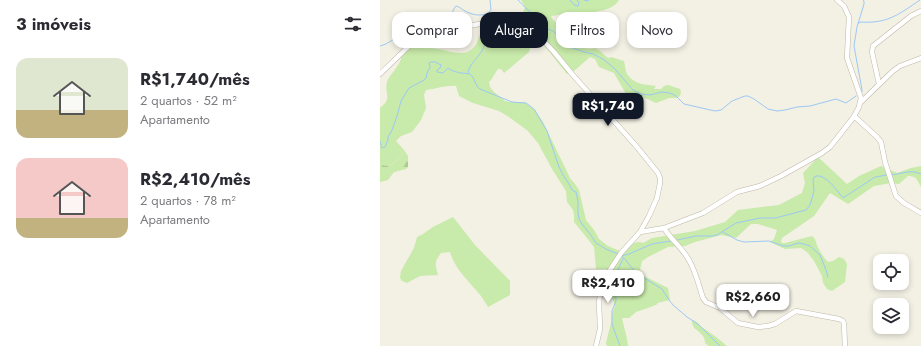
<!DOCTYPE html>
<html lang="pt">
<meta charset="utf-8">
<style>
body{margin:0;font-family:Jost,sans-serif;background:#f2f2f3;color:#2b2b33;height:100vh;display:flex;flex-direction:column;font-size:15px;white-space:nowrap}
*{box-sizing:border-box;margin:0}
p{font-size:13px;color:#7c7c81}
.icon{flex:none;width:22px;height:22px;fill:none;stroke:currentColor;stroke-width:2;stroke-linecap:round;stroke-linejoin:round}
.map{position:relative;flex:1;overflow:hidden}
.drawer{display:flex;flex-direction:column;background:#fff;width:380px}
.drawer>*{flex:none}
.banner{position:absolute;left:12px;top:12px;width:380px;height:36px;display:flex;gap:8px}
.fabs{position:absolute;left:493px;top:254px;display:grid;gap:8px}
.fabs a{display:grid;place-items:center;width:36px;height:36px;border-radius:8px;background:#fff;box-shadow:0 2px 6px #0003;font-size:20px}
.price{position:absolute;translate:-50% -34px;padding:0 9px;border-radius:8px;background:#fff;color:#222;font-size:13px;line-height:26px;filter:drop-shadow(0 1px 2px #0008)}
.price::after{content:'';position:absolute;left:50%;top:24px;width:12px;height:9px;margin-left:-6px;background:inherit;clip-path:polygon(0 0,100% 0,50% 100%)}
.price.active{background:#111827;color:#fff}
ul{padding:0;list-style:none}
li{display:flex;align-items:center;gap:12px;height:100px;padding:0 16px}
li span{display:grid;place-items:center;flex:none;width:112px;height:80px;border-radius:12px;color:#555}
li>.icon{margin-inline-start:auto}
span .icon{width:48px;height:48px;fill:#fffc;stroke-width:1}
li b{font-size:17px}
h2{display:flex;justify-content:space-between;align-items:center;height:48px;padding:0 16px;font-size:17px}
.chip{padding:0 14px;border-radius:12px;background:#fff;box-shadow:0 2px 6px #0003;font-size:14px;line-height:36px}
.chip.active{background:#111827;color:#fff}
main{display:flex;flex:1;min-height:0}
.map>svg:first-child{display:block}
</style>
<main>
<section class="drawer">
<h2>3 imóveis<svg class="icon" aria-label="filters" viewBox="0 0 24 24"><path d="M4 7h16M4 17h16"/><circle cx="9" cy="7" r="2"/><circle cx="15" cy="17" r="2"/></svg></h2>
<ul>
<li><span style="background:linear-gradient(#dfe7d0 65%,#c2b280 0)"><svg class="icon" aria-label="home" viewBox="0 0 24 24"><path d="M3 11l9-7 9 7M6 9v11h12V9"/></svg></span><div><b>R$1,740/mês</b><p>2 quartos · 52 m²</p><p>Apartamento</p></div></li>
<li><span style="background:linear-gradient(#f6c9c9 75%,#c2b280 0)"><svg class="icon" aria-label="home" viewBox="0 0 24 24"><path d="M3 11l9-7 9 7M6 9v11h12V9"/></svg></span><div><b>R$2,410/mês</b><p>2 quartos · 78 m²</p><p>Apartamento</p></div></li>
</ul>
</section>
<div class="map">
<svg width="541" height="346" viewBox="0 0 541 346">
<defs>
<pattern id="forest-firs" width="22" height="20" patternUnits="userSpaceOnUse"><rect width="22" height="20" fill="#c8eaaa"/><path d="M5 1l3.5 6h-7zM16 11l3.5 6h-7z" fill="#adca93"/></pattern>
</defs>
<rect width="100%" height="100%" fill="#f3f0e4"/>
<path fill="#c8eaaa" d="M141 0H239L236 4 230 8 224 10 206 14 200 12 171 16C173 21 176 22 180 26 183 29 183 34 185 38 190 45 208 51 215 48 223 51 222 55 229 58L231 57 244 61C245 65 245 70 247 74 253 84 266 85 276 86L274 89H281L284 86 288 85 300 89 301 92 300 96 296 98H289L276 103 263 97 255 98 249 97 246 94 234 73 219 67 215 59 210 57 194 71 187 74 163 44 151 46 149 52 124 73 121 69H118C114 74 114 77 109 82L110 87 114 92 125 101 130 102H144L155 110 163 122 190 178 195 184 199 190 206 220 214 230 219 239 228 246 240 251C250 248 254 239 263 243L272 238 315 231 345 222 358 210 399 205 422 193 425 183 423 173 438 157 467 184 479 176 501 166 517 173 531 168 541 166V187C537 181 538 176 528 176L519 184 511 183 494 186 468 204 450 193 434 216 402 238 401 241 402 243H405L432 236 435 239C437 247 442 256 448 262L453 261 459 257 464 259 467 264 465 282 452 291 447 289 443 283 442 276 434 261 427 252 421 248 405 249 390 242 394 239 397 230 378 224H371L356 238 341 235 315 242 305 246 288 247 268 257 262 261 260 270 264 276 288 288 290 300 277 303 278 304 268 308 256 312 249 318H242C244 328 247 336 248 346H227L226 343 231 323 232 314 235 306 232 297V293L230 286 231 280 229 269H216L214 247 207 238 194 222V215L193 210 187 202 186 191 172 169 158 143 148 131 129 117 119 111 93 103 79 96 76 86C68 85 55 89 46 90L44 95 46 108 41 120 32 132 21 136 16 141 24 150C18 159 11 170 0 164V108C13 98 4 94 7 82 10 74 18 68 21 59 21 57 21 55 22 53L37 43C42 51 49 47 57 49 68 50 84 58 93 48 97 45 98 39 100 35 102 31 104 27 107 25 116 20 129 21 138 20L142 16 145 7Z
M73 217 95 245 130 281V295L108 307C106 304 104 300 101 296 90 282 75 270 70 252L61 253C54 262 55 264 58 275L40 276 27 283 22 281 20 278 21 271 34 248 37 237 43 234 53 227Z
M312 320C317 321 319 325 323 328 331 333 339 339 347 346H329L325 343C325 340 324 336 321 334 316 328 312 329 312 320Z"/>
<path fill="url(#forest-firs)" d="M24 150 28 156V167L26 169 14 172 8 180 0 182V164C12 170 18 159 24 150Z"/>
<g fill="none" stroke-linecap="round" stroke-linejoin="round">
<path stroke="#9cc9f4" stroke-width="1" d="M138 0C143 6 149 11 154 15L155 22 151 28
M190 0 194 5 198 6 199 3 197 0
M204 0 207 1 209 0
M478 24 480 22C508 24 519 14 540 0
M154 25 168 29 173 31 190 47 204 52 213 54 223 59 235 69 253 90 261 94 270 95 282 92 289 93 295 95 304 104 335 111 341 110 352 101 365 96H368L374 99 388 109 397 111 405 110 417 107 430 106 456 99 466 103 476 96
M19 35C22 31 24 27 26 23 28 21 32 20 35 19 49 15 54 18 67 22 73 18 71 11 76 6 80 7 81 9 85 11 92 15 105 18 111 10L110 0
M0 46 6 44 16 38
M88 73C90 59 109 53 105 33H108L116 41 122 36 124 34 126 37V41L133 40 139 41 148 31
M481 93 482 92V90L474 46 477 27 484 4V1L483 0
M0 142 2 148 5 147 8 140V137L12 130 17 116 21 101 29 88 44 80 46 78 47 73 50 67 49 63 50 62H55L61 65 60 68 57 70V72L63 73 68 68C74 73 83 73 90 74 95 78 95 86 100 89L132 102 146 103 154 109 167 131 179 167 183 175 189 184 192 190 196 192 198 201V213L199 219 202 224 210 234 216 243 226 249 238 254
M511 175C521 174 531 169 541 174
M343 232 357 240 364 242 389 241 403 246H409L418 243 424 244 430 246 440 255 446 270 448 277
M297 240 316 236H332L337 235 356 223 380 218H395L403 216 426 210 430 205 433 195 434 190 433 180 434 177C444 171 457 191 463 198L495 177 507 175
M241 256 244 258 256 273 282 289 289 300 293 305 307 317 318 324 340 346
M241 256 249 254 272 244 291 241
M240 346 232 324V311L236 301 235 276 243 259"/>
<defs>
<path id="minor" d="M0 74 29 46 38 41 55 34 74 29 119 20H132L140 23 157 34 174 52 192 74 257 147 278 173 280 178V183L277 198 269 216 260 232 241 253 228 273 221 287 219 302 220 329 216 346
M499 84 492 52 493 46 531 16 541 11
M480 103 513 71 520 66 541 58
M474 116 497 137 501 142 505 162 516 196 524 203 541 213
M284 228C291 240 304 249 310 262 316 273 319 286 323 298L326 302 340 308 358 323 378 327 388 326 395 324 416 311 459 319 463 321 464 324 465 346
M260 232 284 228 323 213 357 192 380 186 401 176 442 153 450 147 473 118 479 107 481 98 467 58 469 17 464 6 457 0"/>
</defs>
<use href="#minor" stroke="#bfb8a6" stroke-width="5.5"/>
<use href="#minor" stroke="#fff" stroke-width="4.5"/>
</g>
</svg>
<div class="fabs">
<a><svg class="icon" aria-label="locate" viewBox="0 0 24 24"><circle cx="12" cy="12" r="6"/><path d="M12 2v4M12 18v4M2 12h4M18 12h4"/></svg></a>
<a><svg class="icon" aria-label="layers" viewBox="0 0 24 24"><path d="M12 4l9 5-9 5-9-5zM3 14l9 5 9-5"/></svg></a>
</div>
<b class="price active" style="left:228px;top:127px">R$1,740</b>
<b class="price" style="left:228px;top:304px">R$2,410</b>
<b class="price" style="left:373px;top:318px">R$2,660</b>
<div class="banner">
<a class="chip">Comprar</a>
<a class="chip active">Alugar</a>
<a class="chip">Filtros</a>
<a class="chip">Novo</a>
</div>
</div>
</main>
